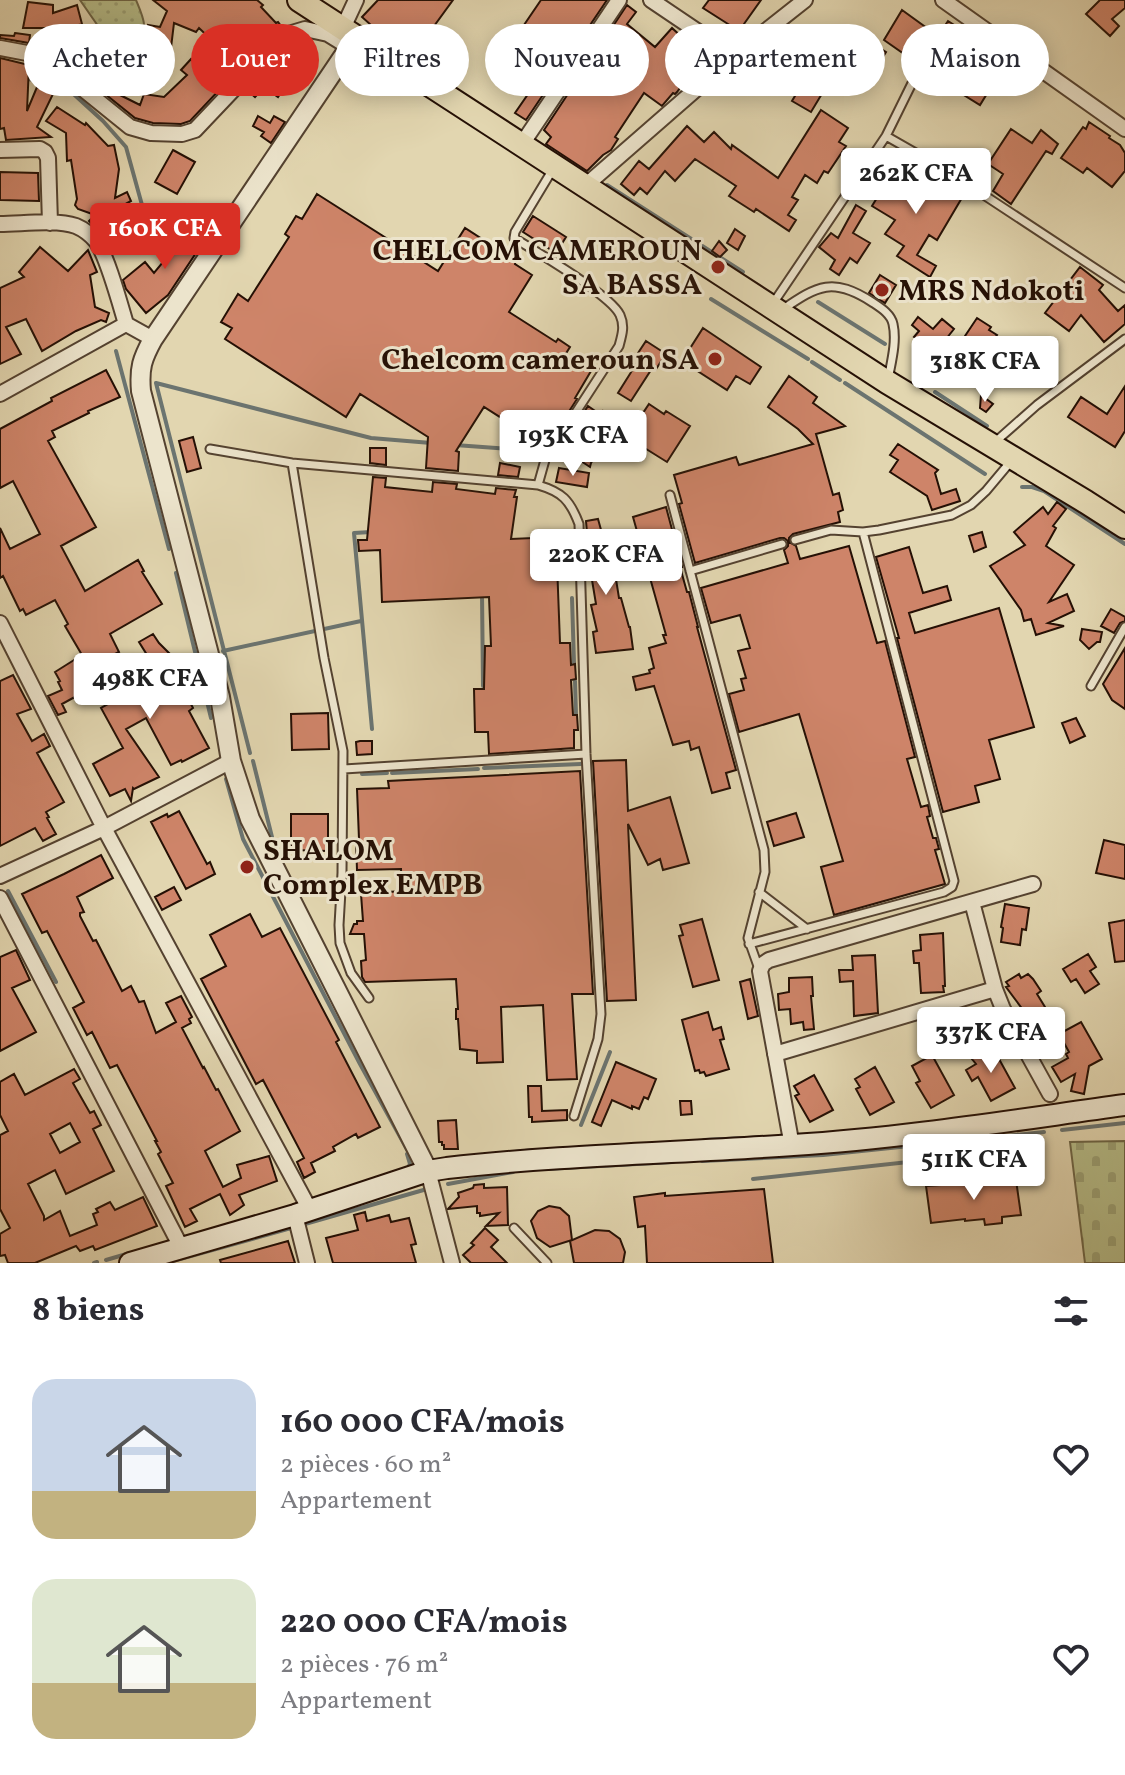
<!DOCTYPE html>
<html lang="fr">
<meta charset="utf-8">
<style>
body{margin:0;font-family:Vollkorn,serif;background:#f7f7f7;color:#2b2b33;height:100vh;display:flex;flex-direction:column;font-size:30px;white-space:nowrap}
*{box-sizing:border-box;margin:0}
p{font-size:26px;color:#7c7c81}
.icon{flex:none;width:44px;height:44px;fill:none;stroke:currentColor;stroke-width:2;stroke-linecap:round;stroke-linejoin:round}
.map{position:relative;height:1263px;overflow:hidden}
.drawer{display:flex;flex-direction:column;background:#fff;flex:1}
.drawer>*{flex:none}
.guide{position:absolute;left:24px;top:24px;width:1078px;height:72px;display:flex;gap:16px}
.price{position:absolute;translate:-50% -68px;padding:0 18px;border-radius:8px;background:#fff;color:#222;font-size:26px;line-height:52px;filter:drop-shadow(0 2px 4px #0008)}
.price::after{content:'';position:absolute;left:50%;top:48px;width:24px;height:18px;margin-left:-12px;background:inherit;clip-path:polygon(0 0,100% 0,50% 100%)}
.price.active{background:#d93025;color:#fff}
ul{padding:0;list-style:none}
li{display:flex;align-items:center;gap:24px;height:200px;padding:0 32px}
li span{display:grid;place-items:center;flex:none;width:224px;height:160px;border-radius:24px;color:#555}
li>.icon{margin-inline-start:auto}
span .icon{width:96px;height:96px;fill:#fffc;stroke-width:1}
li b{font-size:34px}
h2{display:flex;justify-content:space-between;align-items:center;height:96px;padding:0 32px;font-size:34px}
.pill{padding:0 28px;border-radius:36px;background:#fff;box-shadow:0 4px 20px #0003;font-size:28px;line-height:72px}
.pill.active{background:#d93025;color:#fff}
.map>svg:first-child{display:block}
</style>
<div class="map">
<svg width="1125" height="1263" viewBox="0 0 1125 1263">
<defs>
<pattern id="grass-dots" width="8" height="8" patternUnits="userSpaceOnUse" patternTransform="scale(2)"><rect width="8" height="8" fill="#b6bd89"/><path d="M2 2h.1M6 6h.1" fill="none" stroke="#9ca175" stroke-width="1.8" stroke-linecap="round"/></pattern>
<pattern id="cemetery-stones" width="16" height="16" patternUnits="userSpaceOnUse" patternTransform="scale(2)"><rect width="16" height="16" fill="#b6bd89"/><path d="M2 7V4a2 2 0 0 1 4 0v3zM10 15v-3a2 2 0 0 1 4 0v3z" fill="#9ca175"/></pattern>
</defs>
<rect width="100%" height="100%" fill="#e2d6b0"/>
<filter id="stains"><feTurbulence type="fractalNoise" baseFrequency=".0025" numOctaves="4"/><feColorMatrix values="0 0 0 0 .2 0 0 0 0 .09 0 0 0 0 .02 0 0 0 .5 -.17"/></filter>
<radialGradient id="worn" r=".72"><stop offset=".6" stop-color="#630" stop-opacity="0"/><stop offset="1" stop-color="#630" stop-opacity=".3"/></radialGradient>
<path fill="url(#grass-dots)" stroke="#6e6647" stroke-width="2" d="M80 0H136C139 7 144 19 144 25 145 41 129 58 114 49Z"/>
<path fill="url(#cemetery-stones)" stroke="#6e6647" stroke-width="2" d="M1125 1141V1263H1085L1070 1142Z"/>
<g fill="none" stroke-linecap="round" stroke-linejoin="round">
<path stroke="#6b7470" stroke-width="4" d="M25 79C40 80 54 81 67 88L103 121 126 147 150 234
M607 185 743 272
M711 299 808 359
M818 302 885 344
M116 351 169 549
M812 362 840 380
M845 383 985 474
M935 392 987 426
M455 445 550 452
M1022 487H1032L1044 491 1125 544
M371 532 354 533 372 729
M556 547 570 564
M176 573 211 718 214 711
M482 593 483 686
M572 598 574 663
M223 651 361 621
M575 681 576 715
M250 753 156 383 371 438 431 443
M253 761 272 837
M484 768 581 764
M392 773 478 769
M362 774 387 773
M226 779 243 839 360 1064 409 1153
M8 891 56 982
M581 1125 610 1052
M1062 1130 1125 1123
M704 1140 767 1137
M515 1152 534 1150
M702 1161 823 1155 1044 1132
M546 1169 673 1162
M406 1172 410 1164 407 1154
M753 1179 1037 1148
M448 1184 513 1172
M305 1224 427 1189
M106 1260 130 1253
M94 1263 97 1262
M166 1263 291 1228"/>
</g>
<path fill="#ce8469" stroke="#251005" stroke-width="2" fill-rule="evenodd" d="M153 0H257L263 5 261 7 276 23 278 22 281 26 234 74 240 67 199 28 196 32 174 23 170 56 145 53 148 25 160 27 167 11Z
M378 0H453L413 55 395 43 393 45 391 43 362 17Z
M541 0H607L526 120 515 113 544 71 509 47Z
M709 0H761L739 31 703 8Z
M1100 0H1125V8L1112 19 1119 26 1110 36 1086 14Z
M28 2 53 5V13L77 5 82 24 69 28H23Z
M627 5 636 12 627 24 655 47 672 28 683 38 684 36 706 52 677 92 675 94 673 93 662 106 644 93 615 137 618 139 611 150 603 155 587 171 546 144 551 137 544 130Z
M902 10 938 36 948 21 967 33 969 31 985 42 980 49 996 59 1004 66 980 105 925 71 926 69 923 64 917 63 884 40Z
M15 33 30 35 29 43 0 38V35L14 36Z
M861 36 886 52 865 85 840 69Z
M56 41 75 50 68 64 51 53Z
M282 52 296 63 292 68 305 78 295 91 286 85 278 97 264 87 255 97 247 90Z
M0 58 29 65 27 111 37 87 54 92 37 127 51 137 6 140 4 128 0 129Z
M191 59 215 82 217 80 223 86 190 121 181 124 153 123 135 118 84 77 90 70 116 89 114 92 140 105 144 94 164 97 187 75 181 70Z
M776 68 784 74 772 91 764 85Z
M810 71 829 82 811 112 792 101Z
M57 107 85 125 86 123 108 146 114 145 119 169 115 198 127 192 131 201 111 212 123 224 107 239 89 221 95 215 78 209 75 205 77 199 71 160 67 161 66 133 46 121Z
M821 110 848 128 839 142 846 146 828 173 824 171 817 183 805 175 792 197 798 200 788 215 796 220 789 231 756 209 754 212 729 196 736 186 695 159 675 181 665 171 647 194 640 188 634 195 621 184 639 161 649 169 687 126 704 142 714 132 731 149 732 145 778 178Z
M258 116 270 123 274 116 285 122 271 143 261 136 264 132 253 126Z
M1089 122 1110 136 1109 138 1120 145 1125 153V171L1112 187 1087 168 1083 173 1061 158 1083 127 1086 129Z
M1011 129 1032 143 1041 130 1058 144 1052 154 1046 151 1011 204 993 191 1003 174 988 164Z
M173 150 195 162 177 194 155 182Z
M0 172 38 173 39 201 0 200Z
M893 172 927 192 932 184 939 189 944 183 963 196 937 240 929 235 917 255 936 266 930 277 897 256 904 246 885 234 895 220 872 206Z
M317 194 438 271 465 228 516 261 515 264 532 275 509 312 556 342 558 339 570 347 565 355 591 371 575 398 577 399 550 441 548 440 544 445 484 407 456 451 459 452 458 471 426 468 428 437 360 394 346 417 225 339 232 328 221 322 238 294 248 301 289 237 285 234 296 216 302 219Z
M856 205 866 211 853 233 870 243 857 263 850 258 839 275 830 269 835 260 819 247 831 233 838 238Z
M533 216 566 237 556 253 523 232Z
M203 221 212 229 168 295 146 313 126 289 123 280 145 262 154 273 177 245 179 246Z
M735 229 745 236 738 250 727 243Z
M719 241 727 250 720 257 712 251Z
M40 247 68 271 88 250 97 272 90 275 95 307 109 313 106 322 101 320 76 331 42 351 26 319 6 327 21 354 0 364V288L24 277 19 272Z
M1080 267 1103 285 1099 290 1118 311 1125 305V324L1104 342 1081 315 1069 331 1045 313Z
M880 275 896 285 885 303 869 293Z
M918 317 933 329 942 319 954 329 934 354 914 337 919 331 912 325Z
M977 318 991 327 989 330 997 335 987 349 1012 364 1005 375 989 365 991 364 961 342Z
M703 328 761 367 750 384 736 376 727 390 682 361Z
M646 341 666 354 656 369 653 367 631 401 618 393 640 358 636 356Z
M106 370 120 397 88 411 89 413 52 431 55 437 48 441 96 527 61 546 85 591 138 560 144 571 142 572 162 604 110 634 119 652 95 664 104 681 62 704 66 712 58 715 48 696 62 690 58 682 60 681 55 672 82 655 65 626 68 624 55 600 26 615 23 609 20 611 3 576 0 578V528L10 549 40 534 13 481 0 488V429L52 401 51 398Z
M789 376 817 397 813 403 845 426 816 434 833 495 839 493 843 510 838 512 840 522 793 534 789 538V542L796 546 800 559 849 546 877 643 885 641 915 757 907 759 921 807 928 805 930 816 927 817 933 838H936L939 849 935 850 945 884 834 915 821 867 843 861 799 714 739 732 729 694 744 690 741 679 746 678 738 651 750 648 740 615 711 623 701 588 788 563 784 550 788 546V541L784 538H780L695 563 679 504 682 503 674 475 736 457 739 465 813 444 798 429 768 407Z
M1125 386V431L1115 447 1068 417 1081 397 1107 414Z
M981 395 993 404 986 412 980 408Z
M649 404 664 414 666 411 690 426 667 462 627 437Z
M588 406 601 415 603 411 618 421 591 463 590 467 561 448Z
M193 437 201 468 187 472 179 441Z
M898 444 938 470 935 473 941 494 956 489 960 501 932 510 927 496 890 472 898 460 890 455Z
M370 448H386V465L370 463Z
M500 463 520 467 518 477 498 475Z
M559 468 589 473 587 487 556 482Z
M373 477 386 478 385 487 432 492 433 482 457 484 456 489 495 494 496 488 516 490 514 497H517L511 539 556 537 560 643H570L571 665 575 664 576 679 571 680 573 715H577L578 730H574V748L489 754 488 732H475L474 689H484L485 646H491L489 597 382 602 380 550 359 551 358 540H367Z
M1057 502 1066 509 1053 526 1056 528 1046 546 1074 565 1049 602 1067 594 1074 611 1048 623 1064 626 1036 635 1031 619 1024 621 1021 610 990 566 1025 545 1014 532 1043 507 1048 514Z
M666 507 682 567H680L687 592H689L698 627H697L736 770 726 773 730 788 712 793 699 747 691 750 689 741 673 745 654 686 636 690 633 677 650 673 649 670 654 668 649 648 666 643 663 635H666L633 517Z
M598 519 613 573H615L619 598H621L629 627H630L633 649 596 653 593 632 597 631 591 605 596 604 590 568 586 521Z
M982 532 986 547 974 552 969 536Z
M909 547 923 593 947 586 951 600 909 613 915 633 999 608 1034 727 989 740 1000 779 975 786 979 802 943 812 897 638H899L876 557Z
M1111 609 1125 617V621L1120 623 1114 633 1101 626Z
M1082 629 1102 632 1100 642H1097L1089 649 1080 640Z
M153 634 159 643 174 658 181 655 190 670 181 675 185 683 181 685 193 708 189 711 209 748 182 762 181 760 171 765 146 718 126 729 159 777 134 789 133 788 131 801 125 789 110 796 93 764 123 748 101 708 115 700 106 683 116 677 121 686 158 667 149 658 139 642Z
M1125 648V709L1112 700 1103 684Z
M13 675 31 709 17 714 32 741 44 734 50 746 37 753 64 802 46 812 49 817 47 818 56 834 43 841 35 828 0 846V681Z
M328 713 329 749 292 750 291 714Z
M1076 718 1085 736 1070 743 1062 723Z
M360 741H372V754L357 755 356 742Z
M626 760 628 811 670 797 689 863 663 870 660 859 648 865 628 824 636 1000 607 1001 593 761Z
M580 771 593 994H572L577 1079 547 1080 543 1005 501 1007 503 1062 477 1063V1051L460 1049 458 1019H456V1009H458L456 979 365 982 362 977 361 961 366 960 364 934H350L354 924H357V921H363L361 894 402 891 401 869 357 870 356 839H359L357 789 389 788 388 781Z
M179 811 207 864 210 862 215 874 186 889 151 822 167 814 168 817Z
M796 813 804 837 774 846 767 822Z
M291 814H328V851L291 850Z
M1104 840 1125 845V879L1096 873Z
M101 855 113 878 77 897 84 912 80 913V916L93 941 96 940 122 991 131 986 139 1002 144 1001 156 1033 176 1022 166 1003 181 996 192 1017 189 1019 191 1023 182 1028 203 1068 204 1067 216 1090 218 1089 240 1131 205 1151 223 1187 241 1178 237 1165 269 1156 277 1181 239 1195 244 1205 230 1215 220 1194 190 1209 197 1221 185 1227 166 1186 173 1183 158 1154 161 1152 155 1141H157L117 1065 110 1068 92 1032 87 1035 73 1008 84 1002 47 931 42 933 22 894 64 874Z
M174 887 181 900 162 910 155 897Z
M1005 904 1029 908 1026 930 1022 929 1020 945 1001 942 1003 928 1001 927Z
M250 914 262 937 280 928 339 1040 336 1042 380 1127 358 1138 356 1134 333 1147 335 1151 311 1163 315 1172 304 1178 297 1162 304 1158 263 1080 256 1084 201 979 226 966 210 935Z
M702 919 719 980 693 987 679 936 683 935 680 925Z
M1125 920V961L1115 962 1109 923Z
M943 933 945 986H943L944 992 921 993 919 963H914L913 951 921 950 920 935Z
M16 950 30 980 12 988 36 1032 0 1051V957Z
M1088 954 1096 967 1090 971 1099 984 1085 993 1076 979 1071 982 1063 969Z
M875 955 878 1013 854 1016 853 981 840 982 839 970H853L852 956Z
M1019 974 1021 978 1028 974 1033 979 1041 991 1037 994 1045 1007 1029 1018 1006 987 1009 986 1006 982Z
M812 977 813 996H811L814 1029 804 1030 803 1022 791 1024 790 1009 779 1010 778 994 789 992V978Z
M750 979 758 1016 748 1019 740 982Z
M708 1012 713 1030 721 1027 724 1039 720 1040 729 1069 706 1076 704 1072 700 1073 699 1070 695 1071 682 1020Z
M1081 1022 1102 1059 1089 1066 1084 1094 1071 1091 1075 1074 1061 1082 1052 1067 1068 1058 1066 1054 1069 1052 1059 1034Z
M993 1048 1015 1088 991 1101 978 1077 972 1081 966 1070 976 1064 972 1059Z
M932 1055 954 1095 931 1108 916 1083 920 1081 912 1066Z
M616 1062 656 1079 648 1099 644 1097 639 1109 632 1106V1109L612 1100 601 1126 592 1122Z
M875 1067 894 1102 870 1115 856 1089 860 1087 855 1079Z
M74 1069 80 1079 73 1083 90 1113 94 1111 101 1125 93 1129 114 1171 66 1194 55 1170 28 1184 44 1216V1220L60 1211 70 1236 97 1225 93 1214 98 1212 96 1209 110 1202 115 1210 143 1197 157 1226 95 1250 93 1246 80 1251 76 1246 35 1263H8L5 1255 0 1256V1234L10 1228 0 1209V1135L8 1131 0 1115V1082L14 1074 25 1095ZM70 1123 80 1142 60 1153 50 1134Z
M814 1075 833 1110 810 1122 795 1096 799 1094 794 1086Z
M528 1086H541L542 1111 567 1110V1120L532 1122V1117H529Z
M680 1101H691L692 1114 681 1115Z
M456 1120 458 1149H444V1145H442V1142H439L438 1121Z
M1016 1180 1021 1215 1002 1217V1223L985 1225 984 1219 965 1221V1219L931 1223 926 1186Z
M484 1184V1188L507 1187 508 1225 486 1226 499 1213 480 1216V1213H477V1206L448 1209 459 1197 458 1193 473 1188 474 1185Z
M764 1189 773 1263H647L645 1226 638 1227 634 1197 665 1193V1196Z
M549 1206 560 1208 569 1216 572 1240 550 1247 537 1238 531 1221 538 1211Z
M365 1212 367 1221 389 1215 391 1222 409 1218 416 1244 411 1245 416 1263H333L326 1238 358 1230 354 1215Z
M485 1228 498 1240 491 1247 507 1263H471L463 1255 474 1245 471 1243Z
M595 1230 609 1231 620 1239 625 1252 623 1263H574L570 1241Z
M288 1241 295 1263H221L220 1260Z"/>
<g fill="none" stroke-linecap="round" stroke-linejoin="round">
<defs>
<path id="service" d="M886 136 949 172 1125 288
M772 305 886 136 919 69
M782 310C818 285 833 277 872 302 881 308 891 314 893 324 897 342 891 363 888 380
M994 443 1037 405 1125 339
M210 449 292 463 538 485C562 492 570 500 579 524L586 754 601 1014 598 1039 574 1116
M292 463 324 658 343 751 342 873 339 925 340 943 351 973 369 998
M538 485 545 460 619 346C622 335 625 326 620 315 611 295 537 252 514 238L515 232 553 169
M670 495 764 850 765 872 748 938 759 969
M795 540 831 530 863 532 879 530 952 515 971 505 986 491 1012 460
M690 571 782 544
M1091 686 1125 627
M344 769 586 754
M759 892 807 929
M749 944 944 892 952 887 954 881 863 532
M514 1228 547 1263"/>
<path id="minor" d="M651 0 734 56
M943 0 1125 129
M343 28 356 0
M0 48 27 53 52 64 130 127 151 133 182 134 195 130 285 35 305 29 328 34 349 47
M522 144 619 0
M0 150 40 149 45 152 48 158 50 223
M584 187 734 56 805 0
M0 224C22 224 55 219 76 226 83 229 91 235 96 241 107 255 120 304 126 324
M0 394 126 324 153 339
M0 623 104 828 310 1210
M0 876 104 828 231 761
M0 898 181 1247
M972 902 995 989 1003 1009 1050 1094
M775 1054 995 989
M792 1146 760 971 763 964 769 960 1033 884
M428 1171 452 1263
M295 1215 307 1263"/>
<path id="tertiary" d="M357 36 153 339C142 359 139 368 141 391L220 697 231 761 250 819 428 1171"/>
<path id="secondary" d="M130 1263 295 1215 428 1171 447 1168C562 1155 678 1153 793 1145 904 1138 1015 1120 1125 1105"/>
<path id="primary" d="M299 0 887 382 1086 502 1125 527"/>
</defs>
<use href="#service" stroke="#544230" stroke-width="11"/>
<use href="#minor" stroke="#544230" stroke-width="18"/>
<use href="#tertiary" stroke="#544230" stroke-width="22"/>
<use href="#secondary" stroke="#251005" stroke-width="24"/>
<use href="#primary" stroke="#251005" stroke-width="26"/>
<use href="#service" stroke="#ece4cc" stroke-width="7"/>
<use href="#minor" stroke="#ece4cc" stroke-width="14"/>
<use href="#tertiary" stroke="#ece4cc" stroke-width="18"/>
<use href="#secondary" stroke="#ece4cc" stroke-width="20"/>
<use href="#primary" stroke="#e2d6b0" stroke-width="22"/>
</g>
<g fill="#8f2418" stroke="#ece4cc" stroke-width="3">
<circle cx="718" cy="267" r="8"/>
<circle cx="882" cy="290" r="8"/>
<circle cx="715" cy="359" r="8"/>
<circle cx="247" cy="867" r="8"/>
</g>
<g text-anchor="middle" stroke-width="6" stroke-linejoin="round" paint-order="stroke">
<g font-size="30" font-weight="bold" fill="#251005" stroke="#ece4cc" text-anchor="end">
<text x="702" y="260">CHELCOM CAMEROUN<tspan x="702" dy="34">SA BASSA</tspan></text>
<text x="898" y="300" text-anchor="start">MRS Ndokoti</text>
<text x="699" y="369">Chelcom cameroun SA</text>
<text x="263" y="860" text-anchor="start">SHALOM<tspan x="263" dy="34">Complex EMPB</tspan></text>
</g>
</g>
<rect width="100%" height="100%" filter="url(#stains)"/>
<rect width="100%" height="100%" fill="url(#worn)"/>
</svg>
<b class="price" style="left:916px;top:216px">262K CFA</b>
<b class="price active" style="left:165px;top:271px">160K CFA</b>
<b class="price" style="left:985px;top:404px">318K CFA</b>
<b class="price" style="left:573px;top:478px">193K CFA</b>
<b class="price" style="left:606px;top:597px">220K CFA</b>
<b class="price" style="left:150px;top:721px">498K CFA</b>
<b class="price" style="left:991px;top:1075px">337K CFA</b>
<b class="price" style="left:974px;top:1202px">511K CFA</b>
<div class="guide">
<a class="pill">Acheter</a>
<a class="pill active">Louer</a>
<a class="pill">Filtres</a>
<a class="pill">Nouveau</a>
<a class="pill">Appartement</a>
<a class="pill">Maison</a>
</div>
</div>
<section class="drawer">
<h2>8 biens<svg class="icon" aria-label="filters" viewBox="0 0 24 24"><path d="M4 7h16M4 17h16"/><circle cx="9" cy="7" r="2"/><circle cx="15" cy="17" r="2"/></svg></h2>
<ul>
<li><span style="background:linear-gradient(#c9d6e8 70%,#c2b280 0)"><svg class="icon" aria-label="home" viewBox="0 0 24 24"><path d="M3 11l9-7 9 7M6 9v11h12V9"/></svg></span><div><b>160 000 CFA/mois</b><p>2 pièces · 60 m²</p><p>Appartement</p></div><svg class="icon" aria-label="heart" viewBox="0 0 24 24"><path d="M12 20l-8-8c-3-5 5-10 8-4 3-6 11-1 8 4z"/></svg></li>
<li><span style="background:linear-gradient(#dfe7d0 65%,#c2b280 0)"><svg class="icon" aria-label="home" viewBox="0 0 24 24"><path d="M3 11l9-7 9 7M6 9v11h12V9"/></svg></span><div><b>220 000 CFA/mois</b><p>2 pièces · 76 m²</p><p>Appartement</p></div><svg class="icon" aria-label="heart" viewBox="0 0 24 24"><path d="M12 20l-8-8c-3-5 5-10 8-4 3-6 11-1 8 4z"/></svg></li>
</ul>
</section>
